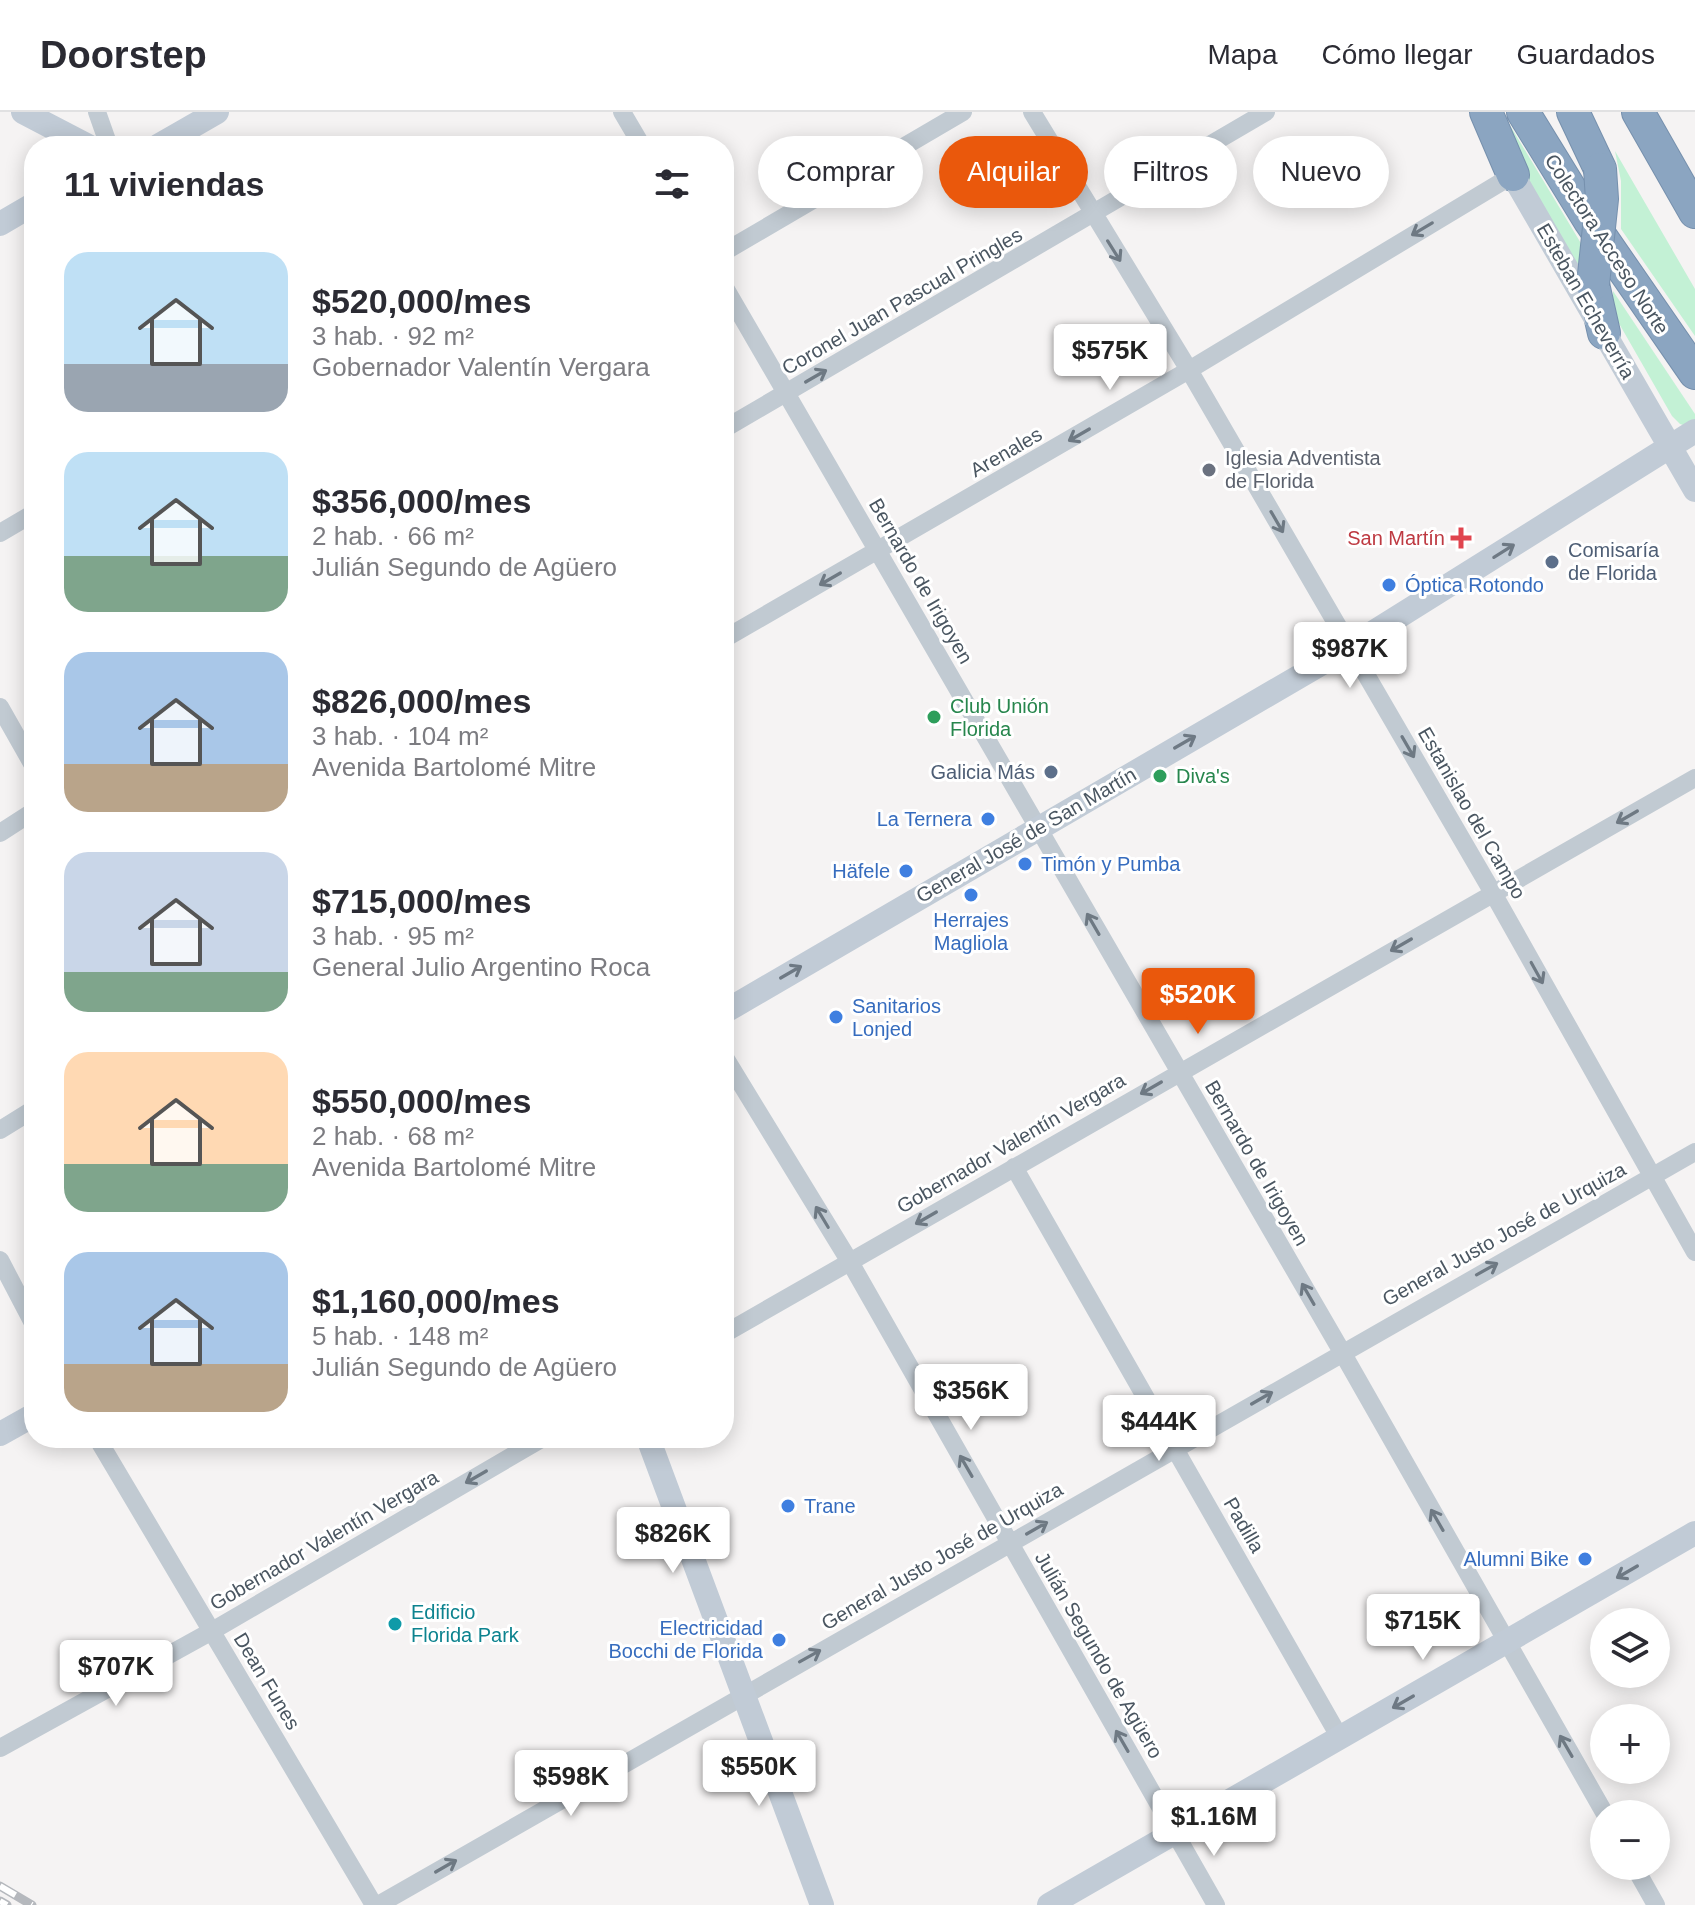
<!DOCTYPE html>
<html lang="es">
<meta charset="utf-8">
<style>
body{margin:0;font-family:Helvetica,sans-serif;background:#f7f7f7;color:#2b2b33;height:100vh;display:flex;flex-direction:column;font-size:30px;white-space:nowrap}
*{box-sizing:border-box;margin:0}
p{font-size:26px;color:#7c7c81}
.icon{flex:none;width:44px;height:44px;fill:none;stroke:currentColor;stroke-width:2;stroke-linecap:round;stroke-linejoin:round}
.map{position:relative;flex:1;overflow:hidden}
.side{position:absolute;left:24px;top:24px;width:710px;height:1312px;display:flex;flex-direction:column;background:#fff;border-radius:32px;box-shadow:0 4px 20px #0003}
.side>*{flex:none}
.banner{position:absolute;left:758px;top:24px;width:760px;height:72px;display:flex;gap:16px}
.buttons{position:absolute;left:1590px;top:1496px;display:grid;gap:16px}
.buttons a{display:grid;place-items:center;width:80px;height:80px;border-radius:50%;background:#fff;box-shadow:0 4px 20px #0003;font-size:40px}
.price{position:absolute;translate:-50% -68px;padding:0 18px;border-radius:8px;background:#fff;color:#222;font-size:26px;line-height:52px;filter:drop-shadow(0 2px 4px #0008)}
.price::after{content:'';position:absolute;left:50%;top:48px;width:24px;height:18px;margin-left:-12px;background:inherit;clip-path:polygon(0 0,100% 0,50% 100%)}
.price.active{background:#ea580c;color:#fff}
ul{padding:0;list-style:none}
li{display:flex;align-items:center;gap:24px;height:200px;padding:0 40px}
li span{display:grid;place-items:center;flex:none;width:224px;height:160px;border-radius:24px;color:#555}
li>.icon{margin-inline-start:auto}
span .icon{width:96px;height:96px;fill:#fffc;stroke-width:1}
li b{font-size:34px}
h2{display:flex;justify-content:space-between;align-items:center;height:96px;padding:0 40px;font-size:34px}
.tag{padding:0 28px;border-radius:36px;background:#fff;box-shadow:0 4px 20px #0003;font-size:28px;line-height:72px}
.tag.active{background:#ea580c;color:#fff}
header{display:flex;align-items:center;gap:48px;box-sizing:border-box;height:112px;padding:0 40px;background:#fff;border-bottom:2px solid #e1e1e2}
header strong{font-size:38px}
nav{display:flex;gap:44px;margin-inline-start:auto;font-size:28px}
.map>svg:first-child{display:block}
</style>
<header>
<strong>Doorstep</strong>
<nav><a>Mapa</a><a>Cómo llegar</a><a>Guardados</a></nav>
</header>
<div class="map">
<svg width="1695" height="1793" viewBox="0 0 1695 1793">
<rect width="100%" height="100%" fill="#f5f3f3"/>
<path fill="#c3f1d5" d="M1502 0 1585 138 1581 163 1528 67Z
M1615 39 1695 177V224L1621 117V69Z
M1613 179 1695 302V311L1689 315 1680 312 1672 304 1613 201Z"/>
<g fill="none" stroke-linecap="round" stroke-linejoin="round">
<defs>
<path id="highway" d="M1486 0 1513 63
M1523 0 1590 109 1695 261
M1573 0 1600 57
M1638 0 1695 100
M1593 172 1604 221"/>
</defs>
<use href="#highway" stroke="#7690ad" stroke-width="34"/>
<path stroke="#c1cad2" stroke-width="18" d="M97 0 109 34
M622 0 642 34
M1032 0 1189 258 1493 781 1695 1140
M724 140 963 0
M724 174 1342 1240 1605 1702
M724 317 1266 0
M0 421 34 401
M724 527 1189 258 1513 63
M0 595 34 655
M0 721 34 699
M724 944 850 1150 1216 1793
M0 1018 34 997
M1014 1055 1340 1626
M0 1148 34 1213
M724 1222 1695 666
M97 1326 374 1793
M0 1636 212 1519 543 1326
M1634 1754 1656 1793
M378 1793 1695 1040"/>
<path stroke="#c1cbd6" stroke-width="24" d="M23 0 88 34
M158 34 217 0
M1504 48 1695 378
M0 112 34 92
M724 900 1350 535 1695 319
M0 1322 34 1303
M648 1326 822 1793
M1049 1793 1695 1421"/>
<use href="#highway" stroke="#8ba5c1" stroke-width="32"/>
<defs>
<path id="rail" d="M0 1774 32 1793
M0 1789 7 1793"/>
</defs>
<use href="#rail" stroke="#b5b8bd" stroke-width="9"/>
<use href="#rail" stroke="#fff" stroke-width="6" stroke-dasharray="18" stroke-linecap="butt"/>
<defs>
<path id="highway-bridge" d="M1593 172 1602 87 1600 57"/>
</defs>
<use href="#highway-bridge" stroke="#7690ad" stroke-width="34" stroke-linecap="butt"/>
<use href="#highway-bridge" stroke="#8ba5c1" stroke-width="32"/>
</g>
<defs><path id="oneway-shaft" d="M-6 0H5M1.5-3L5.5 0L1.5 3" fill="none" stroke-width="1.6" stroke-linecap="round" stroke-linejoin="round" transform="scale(2)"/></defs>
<g stroke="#6e7983">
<use href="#oneway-shaft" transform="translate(1422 117) rotate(149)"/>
<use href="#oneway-shaft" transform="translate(1114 139) rotate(58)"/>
<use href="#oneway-shaft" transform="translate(816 264) rotate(-30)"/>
<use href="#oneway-shaft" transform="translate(1079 323) rotate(150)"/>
<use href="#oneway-shaft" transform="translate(1277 410) rotate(60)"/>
<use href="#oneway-shaft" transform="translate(830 467) rotate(150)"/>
<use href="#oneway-shaft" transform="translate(1408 635) rotate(60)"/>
<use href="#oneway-shaft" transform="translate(1627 705) rotate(150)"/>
<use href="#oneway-shaft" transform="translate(1093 812) rotate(-120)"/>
<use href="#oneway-shaft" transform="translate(1401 833) rotate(150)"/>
<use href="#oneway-shaft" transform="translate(1537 861) rotate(61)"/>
<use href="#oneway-shaft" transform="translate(1151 976) rotate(150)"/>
<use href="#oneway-shaft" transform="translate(822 1105) rotate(-121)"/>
<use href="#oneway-shaft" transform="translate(926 1106) rotate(150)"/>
<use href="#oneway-shaft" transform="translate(1487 1157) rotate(-29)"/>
<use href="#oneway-shaft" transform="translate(1308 1182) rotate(-120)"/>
<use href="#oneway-shaft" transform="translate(1262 1286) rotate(-30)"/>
<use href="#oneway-shaft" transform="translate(966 1354) rotate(-120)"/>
<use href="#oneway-shaft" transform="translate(476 1365) rotate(150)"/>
<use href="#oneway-shaft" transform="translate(1437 1408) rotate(-120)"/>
<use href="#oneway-shaft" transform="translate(1037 1416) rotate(-30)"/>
<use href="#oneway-shaft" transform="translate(810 1544) rotate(-29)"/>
<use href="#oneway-shaft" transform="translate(1122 1629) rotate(-120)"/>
<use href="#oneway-shaft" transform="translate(1566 1634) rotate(-120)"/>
<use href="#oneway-shaft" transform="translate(446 1754) rotate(-30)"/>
</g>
<g stroke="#6e7984">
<use href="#oneway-shaft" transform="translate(1504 439) rotate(-32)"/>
<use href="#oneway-shaft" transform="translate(1185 630) rotate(-30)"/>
<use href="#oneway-shaft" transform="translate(791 860) rotate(-30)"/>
<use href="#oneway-shaft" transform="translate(1627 1460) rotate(150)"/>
<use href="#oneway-shaft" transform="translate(1403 1590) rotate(150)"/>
</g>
<circle fill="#6b7280" stroke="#fff" stroke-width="3" cx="1209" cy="358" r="8"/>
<path fill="#e0444e" stroke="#fff" stroke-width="3" d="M1457 414h8v8h8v8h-8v8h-8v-8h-8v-8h8z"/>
<g fill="#5c6f8a" stroke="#fff" stroke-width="3">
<circle cx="1552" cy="450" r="8"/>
<circle cx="1051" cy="660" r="8"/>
</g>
<g fill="#3f7fe0" stroke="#fff" stroke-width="3">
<circle cx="1389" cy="473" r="8"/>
<circle cx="988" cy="707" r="8"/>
<circle cx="1025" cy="752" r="8"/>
<circle cx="906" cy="759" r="8"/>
<circle cx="971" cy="783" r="8"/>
<circle cx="836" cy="905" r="8"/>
<circle cx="788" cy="1394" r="8"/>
<circle cx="1585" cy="1447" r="8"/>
<circle cx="779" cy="1528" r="8"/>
</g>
<g fill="#2e9e5b" stroke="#fff" stroke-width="3">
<circle cx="934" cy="605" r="8"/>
<circle cx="1160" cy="664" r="8"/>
</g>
<circle fill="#0f9aa8" stroke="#fff" stroke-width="3" cx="395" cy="1512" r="8"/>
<g text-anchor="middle" stroke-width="6" stroke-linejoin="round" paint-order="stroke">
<g font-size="20" fill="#4a5661" stroke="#fff">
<text transform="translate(1607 132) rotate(57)" y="7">Colectora Acceso Norte</text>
<text transform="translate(902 189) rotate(-30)" y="7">Coronel Juan Pascual Pringles</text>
<text transform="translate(1586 189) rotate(60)" y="7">Esteban Echeverría</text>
<text transform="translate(1006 340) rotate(-30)" y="7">Arenales</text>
<text transform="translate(921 469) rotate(60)" y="7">Bernardo de Irigoyen</text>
<text transform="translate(1472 701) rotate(60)" y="7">Estanislao del Campo</text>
<text transform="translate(1026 723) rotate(-30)" y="7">General José de San Martín</text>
<text transform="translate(1011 1031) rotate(-30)" y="7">Gobernador Valentín Vergara</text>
<text transform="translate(1257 1051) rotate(60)" y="7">Bernardo de Irigoyen</text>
<text transform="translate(1504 1122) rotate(-29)" y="7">General Justo José de Urquiza</text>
<text transform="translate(1244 1413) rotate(60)" y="7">Padilla</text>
<text transform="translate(324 1428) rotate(-30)" y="7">Gobernador Valentín Vergara</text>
<text transform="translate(942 1444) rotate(-30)" y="7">General Justo José de Urquiza</text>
<text transform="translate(1099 1543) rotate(60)" y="7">Julián Segundo de Agüero</text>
<text transform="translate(267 1569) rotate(59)" y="7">Dean Funes</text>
</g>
<g font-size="20" fill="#5b616d" stroke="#fff" text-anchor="start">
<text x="1225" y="353">Iglesia Adventista<tspan x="1225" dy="23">de Florida</tspan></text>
</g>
<g font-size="20" fill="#be3a42" stroke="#fff" text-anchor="end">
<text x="1445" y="433">San Martín</text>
</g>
<g font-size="20" fill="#4e5e75" stroke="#fff" text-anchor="start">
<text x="1568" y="445">Comisaría<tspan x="1568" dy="23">de Florida</tspan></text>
<text x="1035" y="667" text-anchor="end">Galicia Más</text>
</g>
<g font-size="20" fill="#366cbe" stroke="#fff" text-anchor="start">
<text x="1405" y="480">Óptica Rotondo</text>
<text x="972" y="714" text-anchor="end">La Ternera</text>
<text x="1041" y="759">Timón y Pumba</text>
<text x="890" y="766" text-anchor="end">Häfele</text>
<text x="971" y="815" text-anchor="middle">Herrajes<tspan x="971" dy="23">Magliola</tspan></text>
<text x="852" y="901">Sanitarios<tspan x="852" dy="23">Lonjed</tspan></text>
<text x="804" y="1401">Trane</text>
<text x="1569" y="1454" text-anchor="end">Alumni Bike</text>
<text x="763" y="1523" text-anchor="end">Electricidad<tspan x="763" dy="23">Bocchi de Florida</tspan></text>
</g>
<g font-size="20" fill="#27864d" stroke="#fff" text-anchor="start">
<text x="950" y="601">Club Unión<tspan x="950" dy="23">Florida</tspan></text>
<text x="1176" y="671">Diva's</text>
</g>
<g font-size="20" fill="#0d838f" stroke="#fff" text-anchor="start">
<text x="411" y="1507">Edificio<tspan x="411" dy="23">Florida Park</tspan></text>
</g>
</g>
</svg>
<div class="buttons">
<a><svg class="icon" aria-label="layers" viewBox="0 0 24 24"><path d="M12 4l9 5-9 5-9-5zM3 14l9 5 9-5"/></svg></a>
<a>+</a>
<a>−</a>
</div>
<b class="price" style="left:1110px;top:280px">$575K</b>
<b class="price" style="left:1350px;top:578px">$987K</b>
<b class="price active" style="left:1198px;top:924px">$520K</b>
<b class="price" style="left:971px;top:1320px">$356K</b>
<b class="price" style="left:1159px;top:1351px">$444K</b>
<b class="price" style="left:673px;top:1463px">$826K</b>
<b class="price" style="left:1423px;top:1550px">$715K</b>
<b class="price" style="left:116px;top:1596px">$707K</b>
<b class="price" style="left:759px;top:1696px">$550K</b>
<b class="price" style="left:571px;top:1706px">$598K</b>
<b class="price" style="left:1214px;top:1746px">$1.16M</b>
<div class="banner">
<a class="tag">Comprar</a>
<a class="tag active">Alquilar</a>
<a class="tag">Filtros</a>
<a class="tag">Nuevo</a>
</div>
<section class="side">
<h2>11 viviendas<svg class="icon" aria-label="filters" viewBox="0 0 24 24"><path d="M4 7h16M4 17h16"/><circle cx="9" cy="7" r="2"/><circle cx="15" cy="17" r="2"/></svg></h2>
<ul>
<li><span style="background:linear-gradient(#bfe0f5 70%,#9aa5b1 0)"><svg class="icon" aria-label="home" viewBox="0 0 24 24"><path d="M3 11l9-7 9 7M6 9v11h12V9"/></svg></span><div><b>$520,000/mes</b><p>3 hab. · 92 m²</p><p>Gobernador Valentín Vergara</p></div></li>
<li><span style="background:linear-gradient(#bfe0f5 65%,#7fa58c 0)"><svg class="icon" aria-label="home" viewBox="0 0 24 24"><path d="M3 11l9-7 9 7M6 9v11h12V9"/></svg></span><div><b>$356,000/mes</b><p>2 hab. · 66 m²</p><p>Julián Segundo de Agüero</p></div></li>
<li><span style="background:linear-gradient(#a9c7e8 70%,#b9a48a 0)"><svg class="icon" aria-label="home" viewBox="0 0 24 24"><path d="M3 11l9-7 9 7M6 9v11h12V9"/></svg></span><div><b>$826,000/mes</b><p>3 hab. · 104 m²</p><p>Avenida Bartolomé Mitre</p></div></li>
<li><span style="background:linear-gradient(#c9d6e8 75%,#7fa58c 0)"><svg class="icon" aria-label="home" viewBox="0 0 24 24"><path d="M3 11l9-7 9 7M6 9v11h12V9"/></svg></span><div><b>$715,000/mes</b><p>3 hab. · 95 m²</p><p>General Julio Argentino Roca</p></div></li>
<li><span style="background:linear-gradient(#ffd9b3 70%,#7fa58c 0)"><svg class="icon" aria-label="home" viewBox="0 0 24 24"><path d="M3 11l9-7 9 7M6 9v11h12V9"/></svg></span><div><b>$550,000/mes</b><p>2 hab. · 68 m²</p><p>Avenida Bartolomé Mitre</p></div></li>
<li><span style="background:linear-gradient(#a9c7e8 70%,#b9a48a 0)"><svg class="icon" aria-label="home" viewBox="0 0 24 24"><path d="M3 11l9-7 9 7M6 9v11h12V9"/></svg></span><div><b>$1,160,000/mes</b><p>5 hab. · 148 m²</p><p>Julián Segundo de Agüero</p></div></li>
</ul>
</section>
</div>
